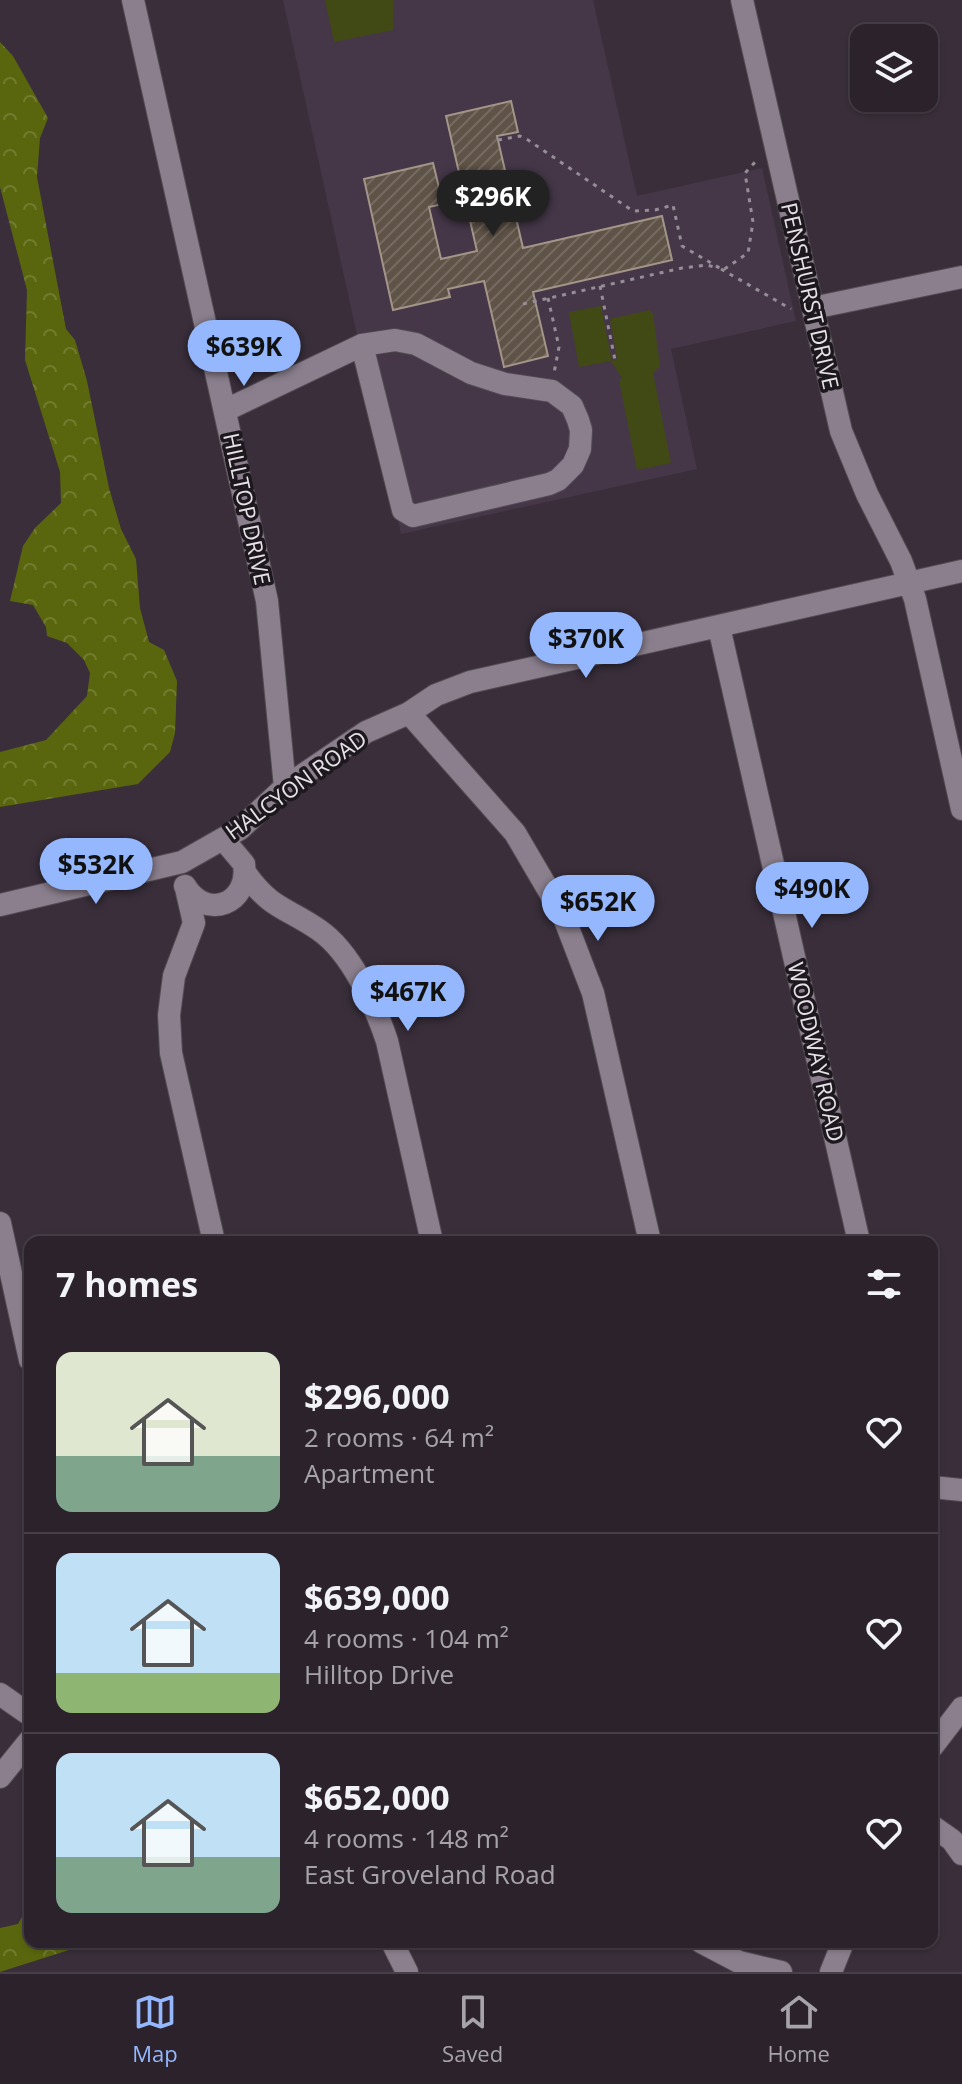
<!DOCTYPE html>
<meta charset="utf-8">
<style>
body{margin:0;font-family:"Open Sans",sans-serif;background:#332a34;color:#f1f3f6;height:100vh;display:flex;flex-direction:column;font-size:30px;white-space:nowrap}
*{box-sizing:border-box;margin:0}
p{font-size:26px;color:#a6a4a9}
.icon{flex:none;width:44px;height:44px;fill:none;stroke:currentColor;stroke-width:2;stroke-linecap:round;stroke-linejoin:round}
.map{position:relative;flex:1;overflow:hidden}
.drawer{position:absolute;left:24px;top:1236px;width:914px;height:712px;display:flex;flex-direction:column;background:#2b222c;border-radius:16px;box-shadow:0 2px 6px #0004,0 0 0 2px #473f48}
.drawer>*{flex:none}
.buttons{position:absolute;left:850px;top:24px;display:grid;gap:16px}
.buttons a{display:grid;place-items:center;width:88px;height:88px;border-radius:16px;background:#2b222c;box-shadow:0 2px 6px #0004,0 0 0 2px #473f48;font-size:40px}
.price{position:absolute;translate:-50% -68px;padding:0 18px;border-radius:28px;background:#94b7fd;color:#111;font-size:26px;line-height:52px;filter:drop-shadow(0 2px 4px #0008)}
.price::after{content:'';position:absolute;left:50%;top:48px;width:24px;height:18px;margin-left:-12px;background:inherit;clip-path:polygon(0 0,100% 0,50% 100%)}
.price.active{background:#222;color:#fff}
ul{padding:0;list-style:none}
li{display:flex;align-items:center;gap:24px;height:200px;padding:0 32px}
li+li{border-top:2px solid #473f48}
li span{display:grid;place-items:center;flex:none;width:224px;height:160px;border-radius:16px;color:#555}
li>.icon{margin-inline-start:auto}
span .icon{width:96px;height:96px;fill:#fffc;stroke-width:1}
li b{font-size:34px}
h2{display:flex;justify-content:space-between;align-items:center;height:96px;padding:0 32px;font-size:34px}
.dock{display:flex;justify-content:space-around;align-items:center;height:112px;border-top:2px solid #473f48;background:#2b222c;font-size:22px;color:#a6a4a9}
.dock a{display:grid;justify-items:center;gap:4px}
.dock .active{color:#94b7fd}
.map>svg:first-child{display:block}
</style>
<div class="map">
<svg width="962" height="1972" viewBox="0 0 962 1972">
<defs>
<pattern id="forest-crowns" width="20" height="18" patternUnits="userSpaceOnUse" patternTransform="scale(2)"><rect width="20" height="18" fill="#5a660d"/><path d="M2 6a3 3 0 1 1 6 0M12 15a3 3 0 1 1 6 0" fill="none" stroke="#727c30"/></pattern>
<pattern id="building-hatch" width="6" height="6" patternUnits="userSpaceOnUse" patternTransform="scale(2)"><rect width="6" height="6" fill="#5f5246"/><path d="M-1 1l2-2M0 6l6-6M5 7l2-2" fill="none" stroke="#766b61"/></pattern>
</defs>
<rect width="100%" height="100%" fill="#392e3a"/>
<path fill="#453748" d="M283 0H593L637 196 762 168 796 321 671 349 697 469 401 534Z"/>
<path fill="url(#forest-crowns)" d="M0 42 13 56 48 118 40 138 37 177 66 329 75 340 87 381 109 488 121 529 136 559 140 608 149 642 164 650 177 681 175 733 170 752 138 784 0 807V752L46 740 87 696 90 673 84 660 67 643 47 636 46 627 33 605 10 601 23 546 35 528 61 503 60 472 25 360 27 290 0 187Z
M30 1902V1942H94L0 1972V1928L18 1924Z"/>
<path fill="#414a14" d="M325 0H394L393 30 334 42Z
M601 306 612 361 617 359 610 319 649 310 653 314 660 366 653 373 671 463 637 470 619 380 622 378 611 361 579 367 569 312Z"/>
<path fill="url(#building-hatch)" stroke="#a39588" stroke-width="2" d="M511 101 518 132 497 136 523 248 662 216 672 260 533 292 548 356 504 367 484 281 448 289 450 297 393 310 364 179 433 163 443 204 429 207 441 259 477 251 446 116Z"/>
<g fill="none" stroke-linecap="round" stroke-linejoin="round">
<defs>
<path id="minor" d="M133 0 267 601 285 787
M742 0 841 431 867 494 901 561 915 599 962 809
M813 308 962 277
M226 410 362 345 395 340 416 344 471 373 505 384 552 391 572 406 578 420 581 430 580 449 573 465 558 480 549 484 413 516 403 510 362 345
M719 627 859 1242
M409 713 515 833 563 915 593 993 650 1242
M246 874C272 910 286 907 319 930 351 952 375 1005 387 1041L432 1242
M185 886C206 921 250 904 244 864L223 839
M186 888 194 923 174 976 169 1015 171 1053 214 1242
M0 905 182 862 240 829 285 787 366 732 409 713 436 695 470 682 962 571
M0 1223 30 1360
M932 1487 962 1490
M0 1694 30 1715
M932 1747 962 1708
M0 1777 30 1740
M932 1826 952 1840 962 1854
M392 1942 407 1972
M701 1942 739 1962 781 1972
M831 1972 843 1942"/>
</defs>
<use href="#minor" stroke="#534b54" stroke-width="24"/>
<path stroke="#968e97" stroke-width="3" stroke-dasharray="4 6" stroke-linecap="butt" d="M498 140 520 136 528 140 633 211 655 210 673 205 682 246 723 270 748 253 753 222 745 173 758 159
M721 269 791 309
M600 286 615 360
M548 298 559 347 554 373
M523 304 682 268 707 265 714 267"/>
<use href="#minor" stroke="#8b7f8d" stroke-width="22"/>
</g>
<g text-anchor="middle" stroke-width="7" stroke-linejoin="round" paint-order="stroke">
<g font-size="22" fill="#e6e0e7" stroke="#1d181e">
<text transform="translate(810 296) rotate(77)" y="8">PENSHURST DRIVE</text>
<text transform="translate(247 509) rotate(78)" y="8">HILLTOP DRIVE</text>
<text transform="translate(296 785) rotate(-36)" y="8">HALCYON ROAD</text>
<text transform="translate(816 1052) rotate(77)" y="8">WOODWAY ROAD</text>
</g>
</g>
</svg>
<div class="buttons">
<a><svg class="icon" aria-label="layers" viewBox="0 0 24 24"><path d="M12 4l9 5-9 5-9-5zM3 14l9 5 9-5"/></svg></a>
</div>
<b class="price active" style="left:493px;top:238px">$296K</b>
<b class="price" style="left:244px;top:388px">$639K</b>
<b class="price" style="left:586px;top:680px">$370K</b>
<b class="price" style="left:96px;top:906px">$532K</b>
<b class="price" style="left:812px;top:930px">$490K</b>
<b class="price" style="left:598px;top:943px">$652K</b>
<b class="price" style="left:408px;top:1033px">$467K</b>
<section class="drawer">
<h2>7 homes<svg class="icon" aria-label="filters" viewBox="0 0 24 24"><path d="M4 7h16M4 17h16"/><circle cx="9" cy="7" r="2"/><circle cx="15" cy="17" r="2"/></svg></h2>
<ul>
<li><span style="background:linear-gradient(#dfe7d0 65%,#7fa58c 0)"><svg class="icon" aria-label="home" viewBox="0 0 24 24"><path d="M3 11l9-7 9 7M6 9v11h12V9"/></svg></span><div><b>$296,000</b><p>2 rooms · 64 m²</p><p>Apartment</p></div><svg class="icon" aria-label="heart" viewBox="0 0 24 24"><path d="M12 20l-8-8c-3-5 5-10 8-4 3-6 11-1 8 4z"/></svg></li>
<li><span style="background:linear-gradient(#bfe0f5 75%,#8fb573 0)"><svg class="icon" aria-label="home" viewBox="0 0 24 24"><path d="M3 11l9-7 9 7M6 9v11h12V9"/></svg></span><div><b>$639,000</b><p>4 rooms · 104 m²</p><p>Hilltop Drive</p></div><svg class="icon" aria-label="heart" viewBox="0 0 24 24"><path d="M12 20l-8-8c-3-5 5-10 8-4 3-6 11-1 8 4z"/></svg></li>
<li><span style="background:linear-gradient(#bfe0f5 65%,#7fa58c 0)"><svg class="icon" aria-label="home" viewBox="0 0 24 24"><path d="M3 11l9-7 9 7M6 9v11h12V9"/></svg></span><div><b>$652,000</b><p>4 rooms · 148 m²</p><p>East Groveland Road</p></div><svg class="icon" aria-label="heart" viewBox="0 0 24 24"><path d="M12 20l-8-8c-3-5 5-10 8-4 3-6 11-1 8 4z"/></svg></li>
</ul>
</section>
</div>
<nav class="dock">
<a class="active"><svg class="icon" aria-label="map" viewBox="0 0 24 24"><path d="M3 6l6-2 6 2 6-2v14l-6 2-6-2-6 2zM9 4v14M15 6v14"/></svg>Map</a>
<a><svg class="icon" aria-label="saved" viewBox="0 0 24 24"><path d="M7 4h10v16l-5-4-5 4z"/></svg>Saved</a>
<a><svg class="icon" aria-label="home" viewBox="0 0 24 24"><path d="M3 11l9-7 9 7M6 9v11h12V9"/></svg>Home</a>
</nav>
